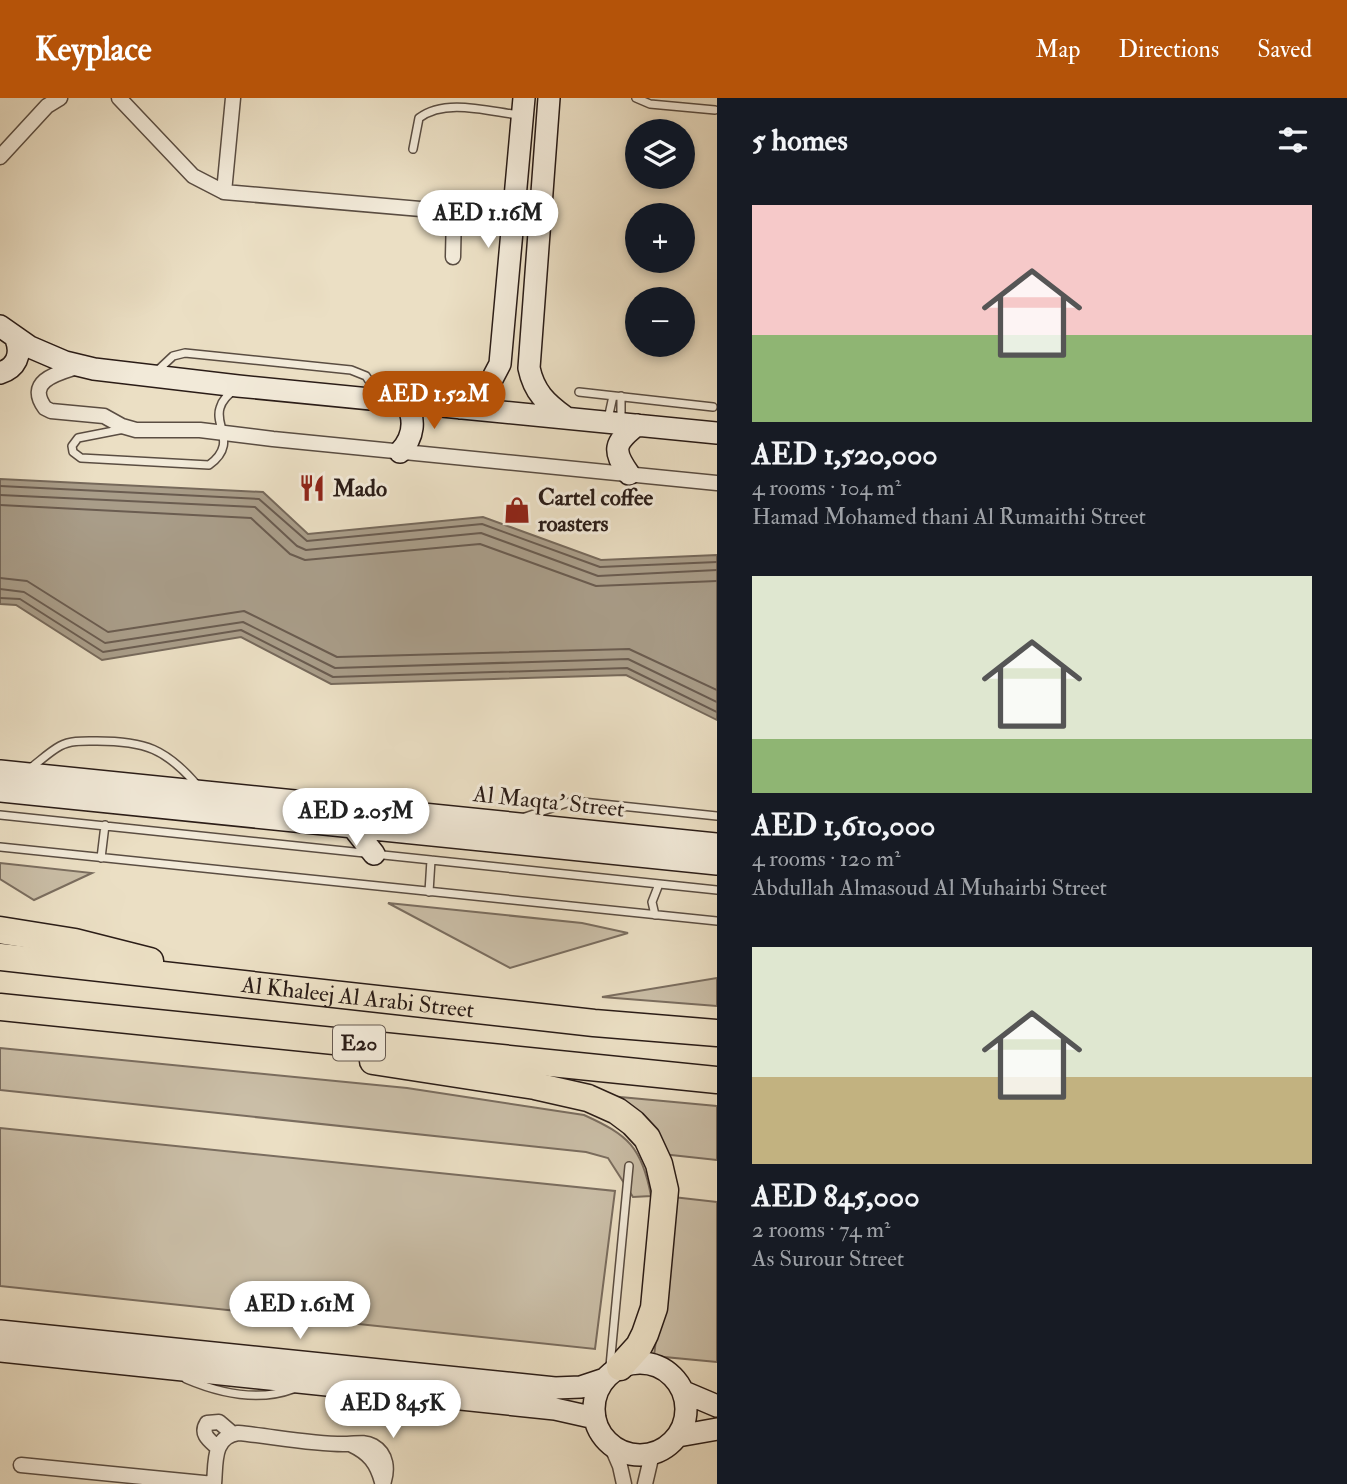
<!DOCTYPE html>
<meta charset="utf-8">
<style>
body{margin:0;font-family:"IM FELL Double Pica",serif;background:#20242c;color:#f1f3f6;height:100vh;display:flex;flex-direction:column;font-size:26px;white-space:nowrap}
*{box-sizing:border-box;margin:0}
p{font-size:23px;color:#9ea1a6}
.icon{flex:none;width:38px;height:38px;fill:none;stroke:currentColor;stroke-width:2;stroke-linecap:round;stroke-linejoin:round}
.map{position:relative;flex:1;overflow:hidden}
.drawer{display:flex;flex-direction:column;background:#171b24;width:630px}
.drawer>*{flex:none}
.fabs{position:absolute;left:625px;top:21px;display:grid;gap:14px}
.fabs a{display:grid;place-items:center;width:70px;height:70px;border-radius:50%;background:#171b24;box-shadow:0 4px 10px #0003;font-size:35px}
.price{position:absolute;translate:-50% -60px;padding:0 16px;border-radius:24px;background:#fff;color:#222;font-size:23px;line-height:46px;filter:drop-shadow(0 2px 4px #0008)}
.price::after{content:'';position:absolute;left:50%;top:42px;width:21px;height:16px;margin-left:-10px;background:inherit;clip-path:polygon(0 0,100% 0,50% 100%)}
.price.on{background:#b45309;color:#fff}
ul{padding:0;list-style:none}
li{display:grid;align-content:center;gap:14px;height:371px;padding:0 35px}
li span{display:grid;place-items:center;height:217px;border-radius:0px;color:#555}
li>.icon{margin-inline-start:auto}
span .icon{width:126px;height:126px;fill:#fffc;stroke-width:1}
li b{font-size:30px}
h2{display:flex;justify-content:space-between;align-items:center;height:84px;padding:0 35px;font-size:30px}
header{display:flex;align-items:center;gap:42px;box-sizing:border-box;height:98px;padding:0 35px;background:#b45309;color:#fff}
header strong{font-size:33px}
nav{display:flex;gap:38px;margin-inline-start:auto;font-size:24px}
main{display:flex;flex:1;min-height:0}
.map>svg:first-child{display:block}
</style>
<header>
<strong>Keyplace</strong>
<nav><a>Map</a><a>Directions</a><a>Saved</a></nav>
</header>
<main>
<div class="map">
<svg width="717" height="1386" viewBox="0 0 717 1386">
<rect width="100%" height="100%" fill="#ebdfc4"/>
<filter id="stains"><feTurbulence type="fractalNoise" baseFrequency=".00286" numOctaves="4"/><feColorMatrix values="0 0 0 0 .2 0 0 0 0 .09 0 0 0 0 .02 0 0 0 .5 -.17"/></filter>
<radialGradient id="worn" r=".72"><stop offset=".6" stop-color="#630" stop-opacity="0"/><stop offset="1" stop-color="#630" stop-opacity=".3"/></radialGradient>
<path fill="#cabea7" stroke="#7a6d5f" stroke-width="2" d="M0 765 92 775 34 802 0 781Z
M388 805 582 825 628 835 510 870Z
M717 880V908L602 899Z
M0 950 407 990 584 1017C628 1037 642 1049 651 1098L633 1099 608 1060 586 1054 0 992Z
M588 996 717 1008V1062L662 1056Z
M0 1030 615 1093 595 1251 0 1188Z
M673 1099 717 1104V1264L654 1258Z"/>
<path fill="#a99d89" stroke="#76695b" stroke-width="2" d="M0 381 263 394 308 436 483 419 601 462 717 457V622L626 577 331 586 241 539 102 562 16 507 0 506Z"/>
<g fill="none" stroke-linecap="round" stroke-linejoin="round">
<path stroke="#6a5c50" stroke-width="2" d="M0 388 259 401 307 443 482 426 600 469 717 464
M0 397 255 409 297 448 306 452 481 435 598 478 717 472
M0 407 251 420 290 456 305 462 480 446 596 488 717 483
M0 480 27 483 108 534 244 513 337 559 629 551 717 592
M0 491 24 494 105 545 243 524 335 570 628 561 717 604
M0 500 20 501 103 554 241 532 333 579 627 570 717 614"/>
<defs>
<path id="lane" d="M636 0 650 6 715 12
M413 51 419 20C445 0 487 13 519 17
M156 274 173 258 185 255 351 272 366 278 379 298
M579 294 713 309
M608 321 613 298
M621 321V298
M124 331 78 340 72 348 73 354 81 360 209 367C238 346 214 328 220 310 222 302 228 297 234 292
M29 671C39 664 49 654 60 648 71 642 85 643 97 643 145 643 166 651 197 687
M0 717 717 792
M525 719 573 703 717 718
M0 749 717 823
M101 760 105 727
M429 794 431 762
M655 817 652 804 659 786
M610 1268 629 1068
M186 1281C219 1295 258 1304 293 1291"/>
<path id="street" d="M119 0 193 78 224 94 513 119
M0 59 47 8 60 0
M224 94 233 0
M453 159 454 114
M77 269C58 275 25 283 45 310L51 313 104 318 122 328 136 332H200L273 341 717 385
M352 1347C369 1355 377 1365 382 1384
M611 1347 620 1368 624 1386
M218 1350C209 1342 200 1336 207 1325L219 1324 233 1336
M21 1367 214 1386
M214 1386C216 1366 212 1339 238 1335 271 1338 314 1347 347 1346 356 1346 364 1343 373 1348 387 1356 388 1372 383 1386
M645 1386 652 1356"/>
<path id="secondary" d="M549 0 529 270C534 294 546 305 565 319
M0 228 30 249 65 264 94 271 238 288 717 335
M0 275C16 270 22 257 16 241
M460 310 489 287 500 266 524 0
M400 354C414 339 416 322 406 304
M629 376C612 352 614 345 637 327
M0 673 717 746
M0 693 717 766
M352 728 374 756
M0 1233 555 1290 581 1289 605 1281
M0 1253 555 1311 595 1320
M594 1311a46 46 0 1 1 92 0a46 46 0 1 1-92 0Z
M684 1294 717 1308
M678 1338 717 1331"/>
<g id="highway">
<path d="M0 832 75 844 150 863"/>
<path id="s1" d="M0 859 594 925 717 935"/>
<path d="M0 909 717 982"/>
<path d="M373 963 535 988 588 1000 617 1013 633 1025 647 1040 659 1066 665 1092 654 1210 645 1236 639 1248 620 1269"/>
</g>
</defs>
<use href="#lane" stroke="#5a4d42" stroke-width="10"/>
<use href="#street" stroke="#5a4d42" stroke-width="17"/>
<use href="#secondary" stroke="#2a1c17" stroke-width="24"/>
<use href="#highway" stroke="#2a1c17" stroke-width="29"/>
<use href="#lane" stroke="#f2ead9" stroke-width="7"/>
<use href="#street" stroke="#f2ead9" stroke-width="14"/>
<use href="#secondary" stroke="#f2ead9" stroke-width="21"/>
<use href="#highway" stroke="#ebdfc4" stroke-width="26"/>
</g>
<defs>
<symbol id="restaurant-bare" viewBox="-9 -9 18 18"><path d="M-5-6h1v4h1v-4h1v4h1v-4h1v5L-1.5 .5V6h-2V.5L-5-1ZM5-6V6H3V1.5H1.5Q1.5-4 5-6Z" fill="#8f2418" stroke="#f2ead9" stroke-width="2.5" paint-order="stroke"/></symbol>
<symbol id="shop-bare" viewBox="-9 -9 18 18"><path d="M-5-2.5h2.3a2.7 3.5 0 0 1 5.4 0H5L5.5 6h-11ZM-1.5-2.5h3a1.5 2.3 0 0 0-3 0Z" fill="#8f2418" stroke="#f2ead9" stroke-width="2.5" paint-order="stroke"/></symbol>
</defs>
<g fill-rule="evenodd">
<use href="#restaurant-bare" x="293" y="371" width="38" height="38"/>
<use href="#shop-bare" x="498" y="393" width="38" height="38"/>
</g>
<g text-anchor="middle" stroke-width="6" stroke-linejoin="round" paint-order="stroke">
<rect fill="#f2ead9" stroke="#665a51" stroke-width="2" x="333" y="927.5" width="52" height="35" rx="5"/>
<g font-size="21" font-weight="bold" fill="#2a1c17">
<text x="359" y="952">E20</text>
</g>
<g font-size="23" font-weight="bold" fill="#2a1c17" stroke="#f2ead9" text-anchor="start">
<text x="333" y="398">Mado</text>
<text x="538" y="407">Cartel coffee<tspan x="538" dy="26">roasters</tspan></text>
</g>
<g font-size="23" fill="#2a1c17" stroke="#f2ead9">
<text transform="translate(549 703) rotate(6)" y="8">Al Maqta' Street</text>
<text dy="8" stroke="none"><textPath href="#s1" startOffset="360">Al Khaleej Al Arabi Street</textPath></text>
</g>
</g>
<rect width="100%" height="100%" filter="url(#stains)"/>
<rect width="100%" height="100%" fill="url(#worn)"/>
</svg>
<div class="fabs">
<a><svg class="icon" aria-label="layers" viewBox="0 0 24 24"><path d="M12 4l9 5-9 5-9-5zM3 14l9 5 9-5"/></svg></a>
<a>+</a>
<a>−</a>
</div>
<b class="price" style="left:488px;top:152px">AED 1.16M</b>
<b class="price on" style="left:434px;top:333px">AED 1.52M</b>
<b class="price" style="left:356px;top:750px">AED 2.05M</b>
<b class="price" style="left:300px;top:1243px">AED 1.61M</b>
<b class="price" style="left:393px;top:1342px">AED 845K</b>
</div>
<section class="drawer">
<h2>5 homes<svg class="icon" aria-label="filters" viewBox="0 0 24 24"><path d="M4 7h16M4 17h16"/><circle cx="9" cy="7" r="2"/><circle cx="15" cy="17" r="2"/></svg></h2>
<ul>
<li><span style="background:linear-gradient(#f6c9c9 60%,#8fb573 0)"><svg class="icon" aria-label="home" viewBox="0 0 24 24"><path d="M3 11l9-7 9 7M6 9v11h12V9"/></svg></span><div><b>AED 1,520,000</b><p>4 rooms · 104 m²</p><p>Hamad Mohamed thani Al Rumaithi Street</p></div></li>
<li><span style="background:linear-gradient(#dfe7d0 75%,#8fb573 0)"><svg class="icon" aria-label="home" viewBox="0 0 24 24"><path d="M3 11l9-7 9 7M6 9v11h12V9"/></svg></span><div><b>AED 1,610,000</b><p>4 rooms · 120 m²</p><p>Abdullah Almasoud Al Muhairbi Street</p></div></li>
<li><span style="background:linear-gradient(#dfe7d0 60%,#c2b280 0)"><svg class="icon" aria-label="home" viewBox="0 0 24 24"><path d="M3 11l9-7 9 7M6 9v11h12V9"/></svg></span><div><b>AED 845,000</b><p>2 rooms · 74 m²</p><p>As Surour Street</p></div></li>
</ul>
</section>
</main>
